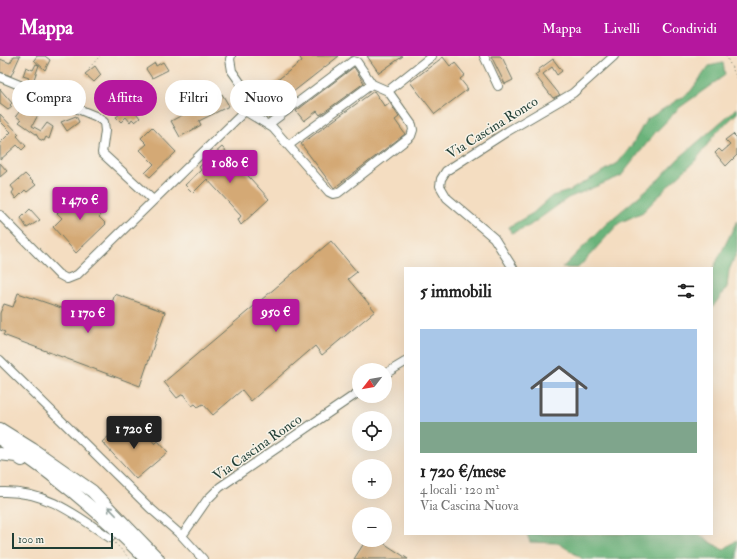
<!DOCTYPE html>
<html lang="it">
<meta charset="utf-8">
<style>
body{margin:0;font-family:"IM FELL Double Pica",serif;background:#f2f2f2;color:#222;height:100vh;display:flex;flex-direction:column;font-size:15px;white-space:nowrap}
*{box-sizing:border-box;margin:0}
p{font-size:13px;color:#767676}
.icon{flex:none;width:22px;height:22px;fill:none;stroke:currentColor;stroke-width:2;stroke-linecap:round;stroke-linejoin:round}
.map{position:relative;flex:1;overflow:hidden}
.sheet{position:absolute;left:404px;top:211px;width:309px;height:268px;display:flex;flex-direction:column;background:#fff;border-radius:0px;box-shadow:0 4px 16px #0002}
.sheet>*{flex:none}
.banner{position:absolute;left:12px;top:24px;width:332px;height:36px;display:flex;gap:8px}
.needle{width:26px;rotate:239deg}
.controls{position:absolute;left:352px;top:307px;display:grid;gap:8px}
.controls a{display:grid;place-items:center;width:40px;height:40px;border-radius:50%;background:#fff;box-shadow:0 4px 16px #0002;font-size:20px}
.scale{position:absolute;left:12px;bottom:10px;width:101px;box-sizing:border-box;padding-left:4px;border:2px solid #1f3d34;border-top:0;font-size:11px;line-height:14px;white-space:nowrap;color:#1f3d34;-webkit-text-stroke:3px #f7f3e8;paint-order:stroke}
.price{position:absolute;translate:-50% -34px;padding:0 9px;border-radius:4px;background:#b5179e;color:#fff;font-size:13px;line-height:26px;filter:drop-shadow(0 1px 2px #0008)}
.price::after{content:'';position:absolute;left:50%;top:24px;width:12px;height:9px;margin-left:-6px;background:inherit;clip-path:polygon(0 0,100% 0,50% 100%)}
.price.on{background:#222;color:#fff}
ul{padding:0;list-style:none}
li{display:grid;align-content:center;gap:8px;height:212px;padding:0 16px}
li span{display:grid;place-items:center;height:124px;border-radius:0px;color:#555}
li>.icon{margin-inline-start:auto}
span .icon{width:72px;height:72px;fill:#fffc;stroke-width:1}
li b{font-size:17px}
h2{display:flex;justify-content:space-between;align-items:center;height:48px;padding:0 16px;font-size:17px}
.pill{padding:0 14px;border-radius:18px;background:#fff;box-shadow:0 4px 16px #0002;font-size:14px;line-height:36px}
.pill.on{background:#b5179e;color:#fff}
header{display:flex;align-items:center;gap:24px;box-sizing:border-box;height:56px;padding:0 20px;background:#b5179e;color:#fff}
header strong{font-size:19px}
nav{display:flex;gap:22px;margin-inline-start:auto;font-size:14px}
.map>svg:first-child{display:block}
</style>
<header>
<strong>Mappa</strong>
<nav><a>Mappa</a><a>Livelli</a><a>Condividi</a></nav>
</header>
<div class="map">
<svg width="737" height="503" viewBox="0 0 737 503">
<rect width="100%" height="100%" fill="#f7f3e8"/>
<filter id="ink" filterUnits="userSpaceOnUse"><feTurbulence type="fractalNoise" baseFrequency=".025" numOctaves="2"/><feDisplacementMap in="SourceGraphic" scale="8" xChannelSelector="R" yChannelSelector="G"/><feConvolveMatrix kernelMatrix="1 2 1 2 8 2 1 2 1" color-interpolation-filters="sRGB"/></filter>
<filter id="wash" filterUnits="userSpaceOnUse"><feTurbulence type="fractalNoise" baseFrequency=".012" numOctaves="4" result="noise"/><feDisplacementMap in="SourceGraphic" scale="16" xChannelSelector="R" yChannelSelector="G"/><feGaussianBlur stdDeviation="0.9" result="paint"/><feColorMatrix in="noise" values="0 0 0 0 0 0 0 0 0 0 0 0 0 0 0 0 0 1.4 0 .05"/><feComposite in="paint" operator="in"/></filter>
<g filter="url(#wash)">
<rect width="100%" height="100%" fill="#f4ddc1"/>
<path fill="#6bb37a" stroke="#457857" d="M723 7 725 19 679 52 654 78 621 120 568 142 529 170 511 177 509 171 533 157 552 140 569 135 618 107 632 89 646 64 690 36 709 10Z
M737 52V57L715 78 696 104 672 126 643 156 619 167 578 212H562L605 169 659 123 678 103Z
M737 165V196L729 214 727 231 712 252V215Z
M527 478H698L723 494 737 484V503H583L558 487 530 486Z"/>
<g id="blocks">
<path fill="#d4a975" d="M14 0H20L11 20 0 16V3L10 7Z
M37 0H45L50 4 45 14 34 4Z
M299 0H339L279 47 267 32 302 5Z
M367 0H403L379 17Z
M491 0H500L503 3 513 24 505 28Z
M443 1 450 10 455 7 465 19 460 23 468 33 435 58 410 26Z
M553 3 562 15 557 19 552 11 543 18 560 39 553 42 535 19 539 16 538 14Z
M163 6 168 14 152 22 146 13 155 7 156 10Z
M36 8 39 9 33 26 28 24 29 22 23 20 26 11 33 14Z
M95 10 101 19 94 26 85 18Z
M354 11 364 27 320 59 317 55 304 65 296 55Z
M0 33 12 47 10 49 12 51 8 54 0 48Z
M374 35 385 51 390 47 399 61 395 64 405 78 334 132 301 88Z
M222 38 229 50 199 65 201 69 180 81 171 65Z
M26 50 38 59 32 70 41 75 47 67 53 71 49 83 46 81 44 85 39 83 36 78 19 66 21 64 16 60 23 51Z
M131 50 140 62 135 66 132 63 130 66 126 61 121 66 116 61Z
M0 58 19 78 17 80 26 90 22 94 17 89 0 104V87L11 76 0 65Z
M76 60 79 66 67 75 61 66Z
M152 71 176 96 150 121 145 117 154 108 140 94 147 88 141 82Z
M733 78 737 82V99L726 110 715 97 719 93 722 96 730 89 725 84Z
M222 91 269 143 241 169 238 164 241 160 207 123 193 137 185 129 201 114 199 111Z
M0 107 7 115 0 121Z
M25 118 36 129 27 136 25 134 16 143 12 137 14 134 11 130Z
M77 138 82 143 88 138 105 155 99 161 106 168 76 197 53 171 62 162 57 157Z
M30 153 40 164 27 172 21 162Z
M331 185 357 216 348 223 375 255 322 299 315 290 251 345 242 334 213 359 203 348 198 351 195 348 192 350 183 338 177 342 164 326Z
M18 237 105 267 115 238 165 256 140 330 3 279 5 276 0 274V257L4 248 13 251Z
M122 369 124 371 126 369 134 373 141 380 145 376 155 388 158 385 168 396 136 423 102 386Z
M366 484H379L408 503H354Z"/>
</g>
</g>
<g filter="url(#ink)">
<use href="#blocks" fill-opacity="0" stroke="#6a7565" stroke-width="1"/>
<g fill="none" stroke-linecap="round" stroke-linejoin="round">
<defs>
<path id="minor" d="M231 0 230 3 232 15 244 32 248 42 245 55
M484 0 498 30
M0 21 95 60 104 66 105 75 102 97 153 144
M388 35 432 0
M245 55 273 72 329 136 333 138 338 137 411 80 413 74 412 69 388 35 372 28 357 6 353 5 269 68
M289 89 372 28
M0 159 58 218 67 223 77 219 245 55
M513 212 494 182 447 142 440 130 441 123 446 115 508 75 573 37 614 0
M0 304 150 452 182 480 203 503
M385 318 405 306
M0 436C45 434 75 458 110 482
M182 480 207 444 220 431 359 336"/>
<path id="highway" d="M0 373 32 393 92 435 158 503
M0 383C54 417 102 458 146 503
M0 398 16 400 22 404"/>
</defs>
<use href="#minor" stroke="#6a7565" stroke-width="10"/>
<use href="#highway" stroke="#6a7565" stroke-width="14"/>
<path stroke="#6a7565" stroke-width="1" stroke-dasharray="1 3" stroke-linecap="butt" d="M726 0 737 22
M89 12 100 0
M115 487 130 503"/>
<use href="#minor" stroke="#fff" stroke-width="8"/>
<use href="#highway" stroke="#fff" stroke-width="12"/>
</g>
<defs><path id="oneway-shaft" d="M-6 0H5M1.5-3L5.5 0L1.5 3" fill="none" stroke-width="1.6" stroke-linecap="round" stroke-linejoin="round"/></defs>
<use stroke="#8f9e9a" href="#oneway-shaft" transform="translate(112 455) rotate(-134)"/>
</g>
<g text-anchor="middle" stroke-width="3" stroke-linejoin="round" paint-order="stroke">
<g font-size="14" fill="#1f3d34" stroke="#f7f3e8">
<text transform="translate(492 71) rotate(-32)" y="5">Via Cascina Ronco</text>
<text transform="translate(257 391) rotate(-35)" y="5">Via Cascina Ronco</text>
</g>
</g>
</svg>
<div class="controls">
<a><svg class="needle" viewBox="-14 -14 28 28"><path d="M0-13l5 13h-10z" fill="#e53935"/><path d="M0 13l5-13h-10z" fill="#767676"/></svg></a>
<a><svg class="icon" aria-label="locate" viewBox="0 0 24 24"><circle cx="12" cy="12" r="6"/><path d="M12 2v4M12 18v4M2 12h4M18 12h4"/></svg></a>
<a>+</a>
<a>−</a>
</div>
<div class="scale">100 m</div>
<b class="price" style="left:230px;top:128px">1 080 €</b>
<b class="price" style="left:80px;top:165px">1 470 €</b>
<b class="price" style="left:276px;top:277px">950 €</b>
<b class="price" style="left:88px;top:278px">1 170 €</b>
<b class="price on" style="left:134px;top:394px">1 720 €</b>
<div class="banner">
<a class="pill">Compra</a>
<a class="pill on">Affitta</a>
<a class="pill">Filtri</a>
<a class="pill">Nuovo</a>
</div>
<section class="sheet">
<h2>5 immobili<svg class="icon" aria-label="filters" viewBox="0 0 24 24"><path d="M4 7h16M4 17h16"/><circle cx="9" cy="7" r="2"/><circle cx="15" cy="17" r="2"/></svg></h2>
<ul>
<li><span style="background:linear-gradient(#a9c7e8 75%,#7fa58c 0)"><svg class="icon" aria-label="home" viewBox="0 0 24 24"><path d="M3 11l9-7 9 7M6 9v11h12V9"/></svg></span><div><b>1 720 €/mese</b><p>4 locali · 120 m²</p><p>Via Cascina Nuova</p></div></li>
</ul>
</section>
</div>
